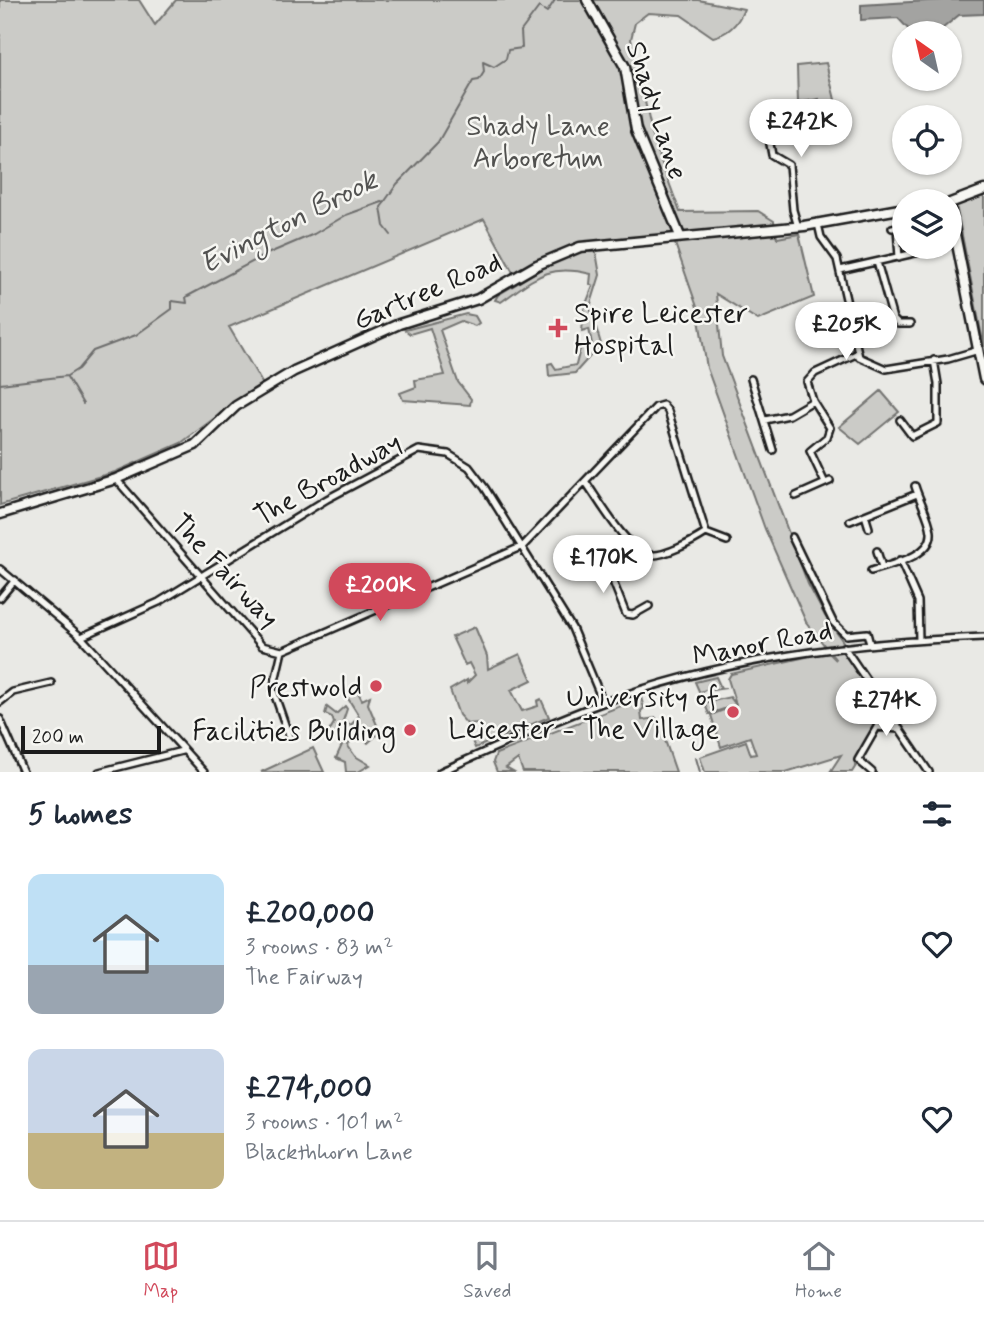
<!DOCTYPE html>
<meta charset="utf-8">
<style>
body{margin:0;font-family:Mynerve,sans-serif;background:#f2f2f3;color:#1f2937;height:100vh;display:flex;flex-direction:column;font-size:26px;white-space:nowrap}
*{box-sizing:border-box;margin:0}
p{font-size:23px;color:#747a83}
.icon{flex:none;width:38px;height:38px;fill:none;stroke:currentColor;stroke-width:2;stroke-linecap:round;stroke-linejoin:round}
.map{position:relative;height:772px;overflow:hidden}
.side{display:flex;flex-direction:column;background:#fff;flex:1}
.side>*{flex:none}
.needle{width:46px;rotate:326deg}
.buttons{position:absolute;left:892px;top:21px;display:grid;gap:14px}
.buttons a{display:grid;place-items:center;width:70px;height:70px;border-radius:50%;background:#fff;box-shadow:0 2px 5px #0004;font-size:35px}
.scale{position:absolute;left:21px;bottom:18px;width:140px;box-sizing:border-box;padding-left:7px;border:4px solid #1c1c1c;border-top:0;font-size:19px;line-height:24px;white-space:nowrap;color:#1c1c1c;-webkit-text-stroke:5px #f6f6f2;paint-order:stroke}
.price{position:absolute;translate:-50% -60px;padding:0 16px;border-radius:24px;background:#fff;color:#222;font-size:23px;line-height:46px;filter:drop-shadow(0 2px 4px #0008)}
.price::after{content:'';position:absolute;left:50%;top:42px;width:21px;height:16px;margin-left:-10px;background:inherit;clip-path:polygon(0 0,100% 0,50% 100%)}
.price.active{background:#d1495b;color:#fff}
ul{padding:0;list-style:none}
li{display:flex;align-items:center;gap:21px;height:175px;padding:0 28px}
li span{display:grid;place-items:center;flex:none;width:196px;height:140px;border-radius:14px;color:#555}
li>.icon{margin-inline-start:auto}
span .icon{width:84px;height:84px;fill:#fffc;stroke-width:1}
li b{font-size:30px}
h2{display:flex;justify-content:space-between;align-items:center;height:84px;padding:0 28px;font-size:30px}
.dock{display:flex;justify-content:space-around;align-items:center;height:98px;border-top:2px solid #e0e1e3;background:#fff;font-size:19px;color:#747a83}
.dock a{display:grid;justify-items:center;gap:4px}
.dock .active{color:#d1495b}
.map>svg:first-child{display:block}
</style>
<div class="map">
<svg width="984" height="772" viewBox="0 0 984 772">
<rect width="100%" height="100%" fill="#e9e9e5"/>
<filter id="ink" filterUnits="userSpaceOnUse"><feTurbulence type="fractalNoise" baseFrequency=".0143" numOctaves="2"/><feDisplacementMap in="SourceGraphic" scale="14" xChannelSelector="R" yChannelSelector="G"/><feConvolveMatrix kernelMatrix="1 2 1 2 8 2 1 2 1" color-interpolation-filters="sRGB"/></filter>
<g filter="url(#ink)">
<path fill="#cbcbc7" stroke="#747472" stroke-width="2" d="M0 0H139L155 25 176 0H698L744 9C738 24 728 34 713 37L681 15 648 13 635 23 631 39 654 142 680 212 758 211 774 221 777 238 799 234 814 297 758 320 716 294 722 356 808 584 825 616 886 703 880 728 852 772H830L841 755 786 772H705L700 757 746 741 751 755 756 754 750 737 721 747 711 715 736 705 709 714 695 682 716 677 721 688H726L713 690 711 688 700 692 702 699 706 698 708 702 730 697 736 705 728 679 731 674 828 652 836 660 806 622 765 529 707 368 697 307 672 235 577 245 553 254 515 276 484 219 229 327 262 383 181 443 115 472 0 505Z
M826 63 838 112 822 114 819 99 798 103 797 66Z
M984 196V347L956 205Z
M580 252H596L600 275 590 307 601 344 575 373 549 376 548 364 552 363 556 369 576 365 580 349 592 344 589 329 582 331 584 309 593 286 590 284 591 274C546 263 534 279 501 302L495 300 498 295 554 261Z
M466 314 475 316 479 323 475 326 461 321 440 330 458 382 471 399 470 405 403 400 400 393 416 387 415 380 445 375 430 328 410 334 405 330Z
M881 391 899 412 860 444 839 427Z
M475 627 487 656 488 669 520 654 532 680 511 690 522 711 538 706 537 701 541 699 549 717 475 748 472 741 483 735 478 723 467 724 459 715 450 690 467 680V683L475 675 469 663 465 665 452 637Z
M355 686 362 700 370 696 368 704 380 732 368 743 355 731 348 746 355 756 370 765 358 772H346L345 762 336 758 342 745 336 738 327 735 334 723 332 717 325 714 327 707 336 714 345 706 347 709 343 721 351 725 359 716 344 692Z
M640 694 644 708 641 711 642 720 656 718 659 723 676 772H523L518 759 506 768 513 772H497L493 762 496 754 634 701Z
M313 748 324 772H261Z"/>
<path fill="#a3a3a1" stroke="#6d6d6c" stroke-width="2" d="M944 0H984V14L959 15 937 33H912L898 18 861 20V5Z"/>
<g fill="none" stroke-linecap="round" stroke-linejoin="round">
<path stroke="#6d6d6c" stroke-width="2" d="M385 202 381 207 384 226 391 235
M67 377 83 404
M0 384 67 376 78 369 93 351 136 335 172 309V301L187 303 186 297 267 254 314 234 346 215 385 201 397 184 438 142 473 81 479 80 484 72 483 62 494 67 506 59 508 50 522 48 521 31 539 7 547 12 555 0
M696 758 700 772"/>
<defs>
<path id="street" d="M764 111 772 155 789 165 793 210 798 227
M818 224 821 237 837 259 859 357 886 369 948 359 979 350
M897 227 899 258
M892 228 903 226
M877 262 893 319 898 324H910
M840 270 941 247
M811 322 848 314
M751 379 773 450
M765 420 789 415 813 401
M900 420 912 436 938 423V384L934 360
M116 479 262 646 282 651 523 546 656 407 663 405 668 411 706 533C694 541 664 557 650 555 627 551 598 499 585 481
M825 483 810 451 827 437 830 428 813 401 807 382 815 373 856 354
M796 496 830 481
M865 515 869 528
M850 521 917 494
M706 533 727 541
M792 537 833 622 846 635 867 633 870 644
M877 551 882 567
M900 560 918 601 919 640
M0 569 81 637 204 772
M871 571C888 565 933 557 931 532 930 518 919 500 915 486
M0 598 15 580
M649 606 633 615 626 614 614 584 615 576 650 555
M81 637 159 602 327 499 419 450 448 454 469 467 485 488 572 628 603 702
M844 647 929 772
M282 651 273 690 289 736
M0 702 13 692 51 683
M0 719 23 772
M877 727 898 729
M99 772 182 751
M440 772C493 748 547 723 602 703 724 658 855 642 984 637
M872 772 858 760 877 727 883 706"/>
<path id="secondary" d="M587 0 625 67 636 130 680 236
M950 203 984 190
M950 209 984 379
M0 514 116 479 195 445 236 406 294 371 399 324 478 299 537 265 580 247 804 226 905 208"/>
</defs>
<use href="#street" stroke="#1c1c1c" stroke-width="10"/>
<use href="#secondary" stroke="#1c1c1c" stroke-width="13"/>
<use href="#street" stroke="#f6f6f2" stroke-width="5"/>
<use href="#secondary" stroke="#f6f6f2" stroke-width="8"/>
</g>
</g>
<g fill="#d1495b" stroke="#f6f6f2" stroke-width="2.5">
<path d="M554.5 317.5h7v7h7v7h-7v7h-7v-7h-7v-7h7z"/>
<circle cx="376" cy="686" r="7"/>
<circle cx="733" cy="712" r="7"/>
<circle cx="410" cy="730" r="7"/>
</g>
<g text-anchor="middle" stroke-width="5" stroke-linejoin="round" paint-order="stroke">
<g font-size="28" fill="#1c1c1c" stroke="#f6f6f2">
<text transform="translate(658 110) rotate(72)" y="10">Shady Lane</text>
<text transform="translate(427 290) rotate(-23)" y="10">Gartree Road</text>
<text transform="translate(327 478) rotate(-29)" y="10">The Broadway</text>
<text transform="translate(226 570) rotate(47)" y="10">The Fairway</text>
<text transform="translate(762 642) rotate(-11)" y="10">Manor Road</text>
</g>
<g font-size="28" fill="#51514f" stroke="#f6f6f2">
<text x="538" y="135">Shady Lane<tspan x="538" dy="32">Arboretum</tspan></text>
</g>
<g font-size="28" fill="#1c1c1c" stroke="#f6f6f2" text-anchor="end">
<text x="574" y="322" text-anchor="start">Spire Leicester<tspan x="574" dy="32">Hospital</tspan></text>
<text x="362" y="696">Prestwold</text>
<text x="719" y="706">University of<tspan x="719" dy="32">Leicester - The Village</tspan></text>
<text x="396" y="740">Facilities Building</text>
</g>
<g font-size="30" font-style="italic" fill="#525251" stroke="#f6f6f2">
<text transform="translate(288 221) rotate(-27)" y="10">Evington Brook</text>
</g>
</g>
</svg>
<div class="buttons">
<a><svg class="needle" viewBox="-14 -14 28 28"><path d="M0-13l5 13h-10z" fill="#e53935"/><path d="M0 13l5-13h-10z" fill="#747a83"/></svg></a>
<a><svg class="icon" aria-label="locate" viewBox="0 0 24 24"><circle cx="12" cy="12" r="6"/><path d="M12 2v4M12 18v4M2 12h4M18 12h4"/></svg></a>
<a><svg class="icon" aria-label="layers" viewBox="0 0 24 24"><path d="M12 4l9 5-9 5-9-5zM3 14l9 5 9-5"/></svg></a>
</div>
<div class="scale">200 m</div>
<b class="price" style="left:801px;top:159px">£242K</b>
<b class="price" style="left:846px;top:362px">£205K</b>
<b class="price" style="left:603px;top:595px">£170K</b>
<b class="price active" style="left:380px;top:623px">£200K</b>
<b class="price" style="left:886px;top:738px">£274K</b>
</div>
<section class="side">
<h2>5 homes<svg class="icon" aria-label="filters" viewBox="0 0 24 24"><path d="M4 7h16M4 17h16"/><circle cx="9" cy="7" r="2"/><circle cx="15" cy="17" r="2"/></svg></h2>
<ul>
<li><span style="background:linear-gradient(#bfe0f5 65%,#9aa5b1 0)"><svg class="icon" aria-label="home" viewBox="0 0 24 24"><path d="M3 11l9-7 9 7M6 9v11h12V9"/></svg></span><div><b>£200,000</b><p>3 rooms · 83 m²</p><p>The Fairway</p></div><svg class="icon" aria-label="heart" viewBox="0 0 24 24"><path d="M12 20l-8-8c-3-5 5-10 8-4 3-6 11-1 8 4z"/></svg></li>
<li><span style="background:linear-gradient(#c9d6e8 60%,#c2b280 0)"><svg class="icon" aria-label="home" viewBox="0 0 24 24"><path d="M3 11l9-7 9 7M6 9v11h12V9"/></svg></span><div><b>£274,000</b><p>3 rooms · 101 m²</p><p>Blackthhorn Lane</p></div><svg class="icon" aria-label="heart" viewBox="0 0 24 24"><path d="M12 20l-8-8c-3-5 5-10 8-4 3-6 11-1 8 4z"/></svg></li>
</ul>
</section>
<nav class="dock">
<a class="active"><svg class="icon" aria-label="map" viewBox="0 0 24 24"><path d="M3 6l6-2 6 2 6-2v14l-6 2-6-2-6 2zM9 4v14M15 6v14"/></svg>Map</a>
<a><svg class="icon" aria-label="saved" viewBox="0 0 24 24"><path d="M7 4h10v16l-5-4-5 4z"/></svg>Saved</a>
<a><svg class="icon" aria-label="home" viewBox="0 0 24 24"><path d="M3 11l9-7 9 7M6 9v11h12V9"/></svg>Home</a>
</nav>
